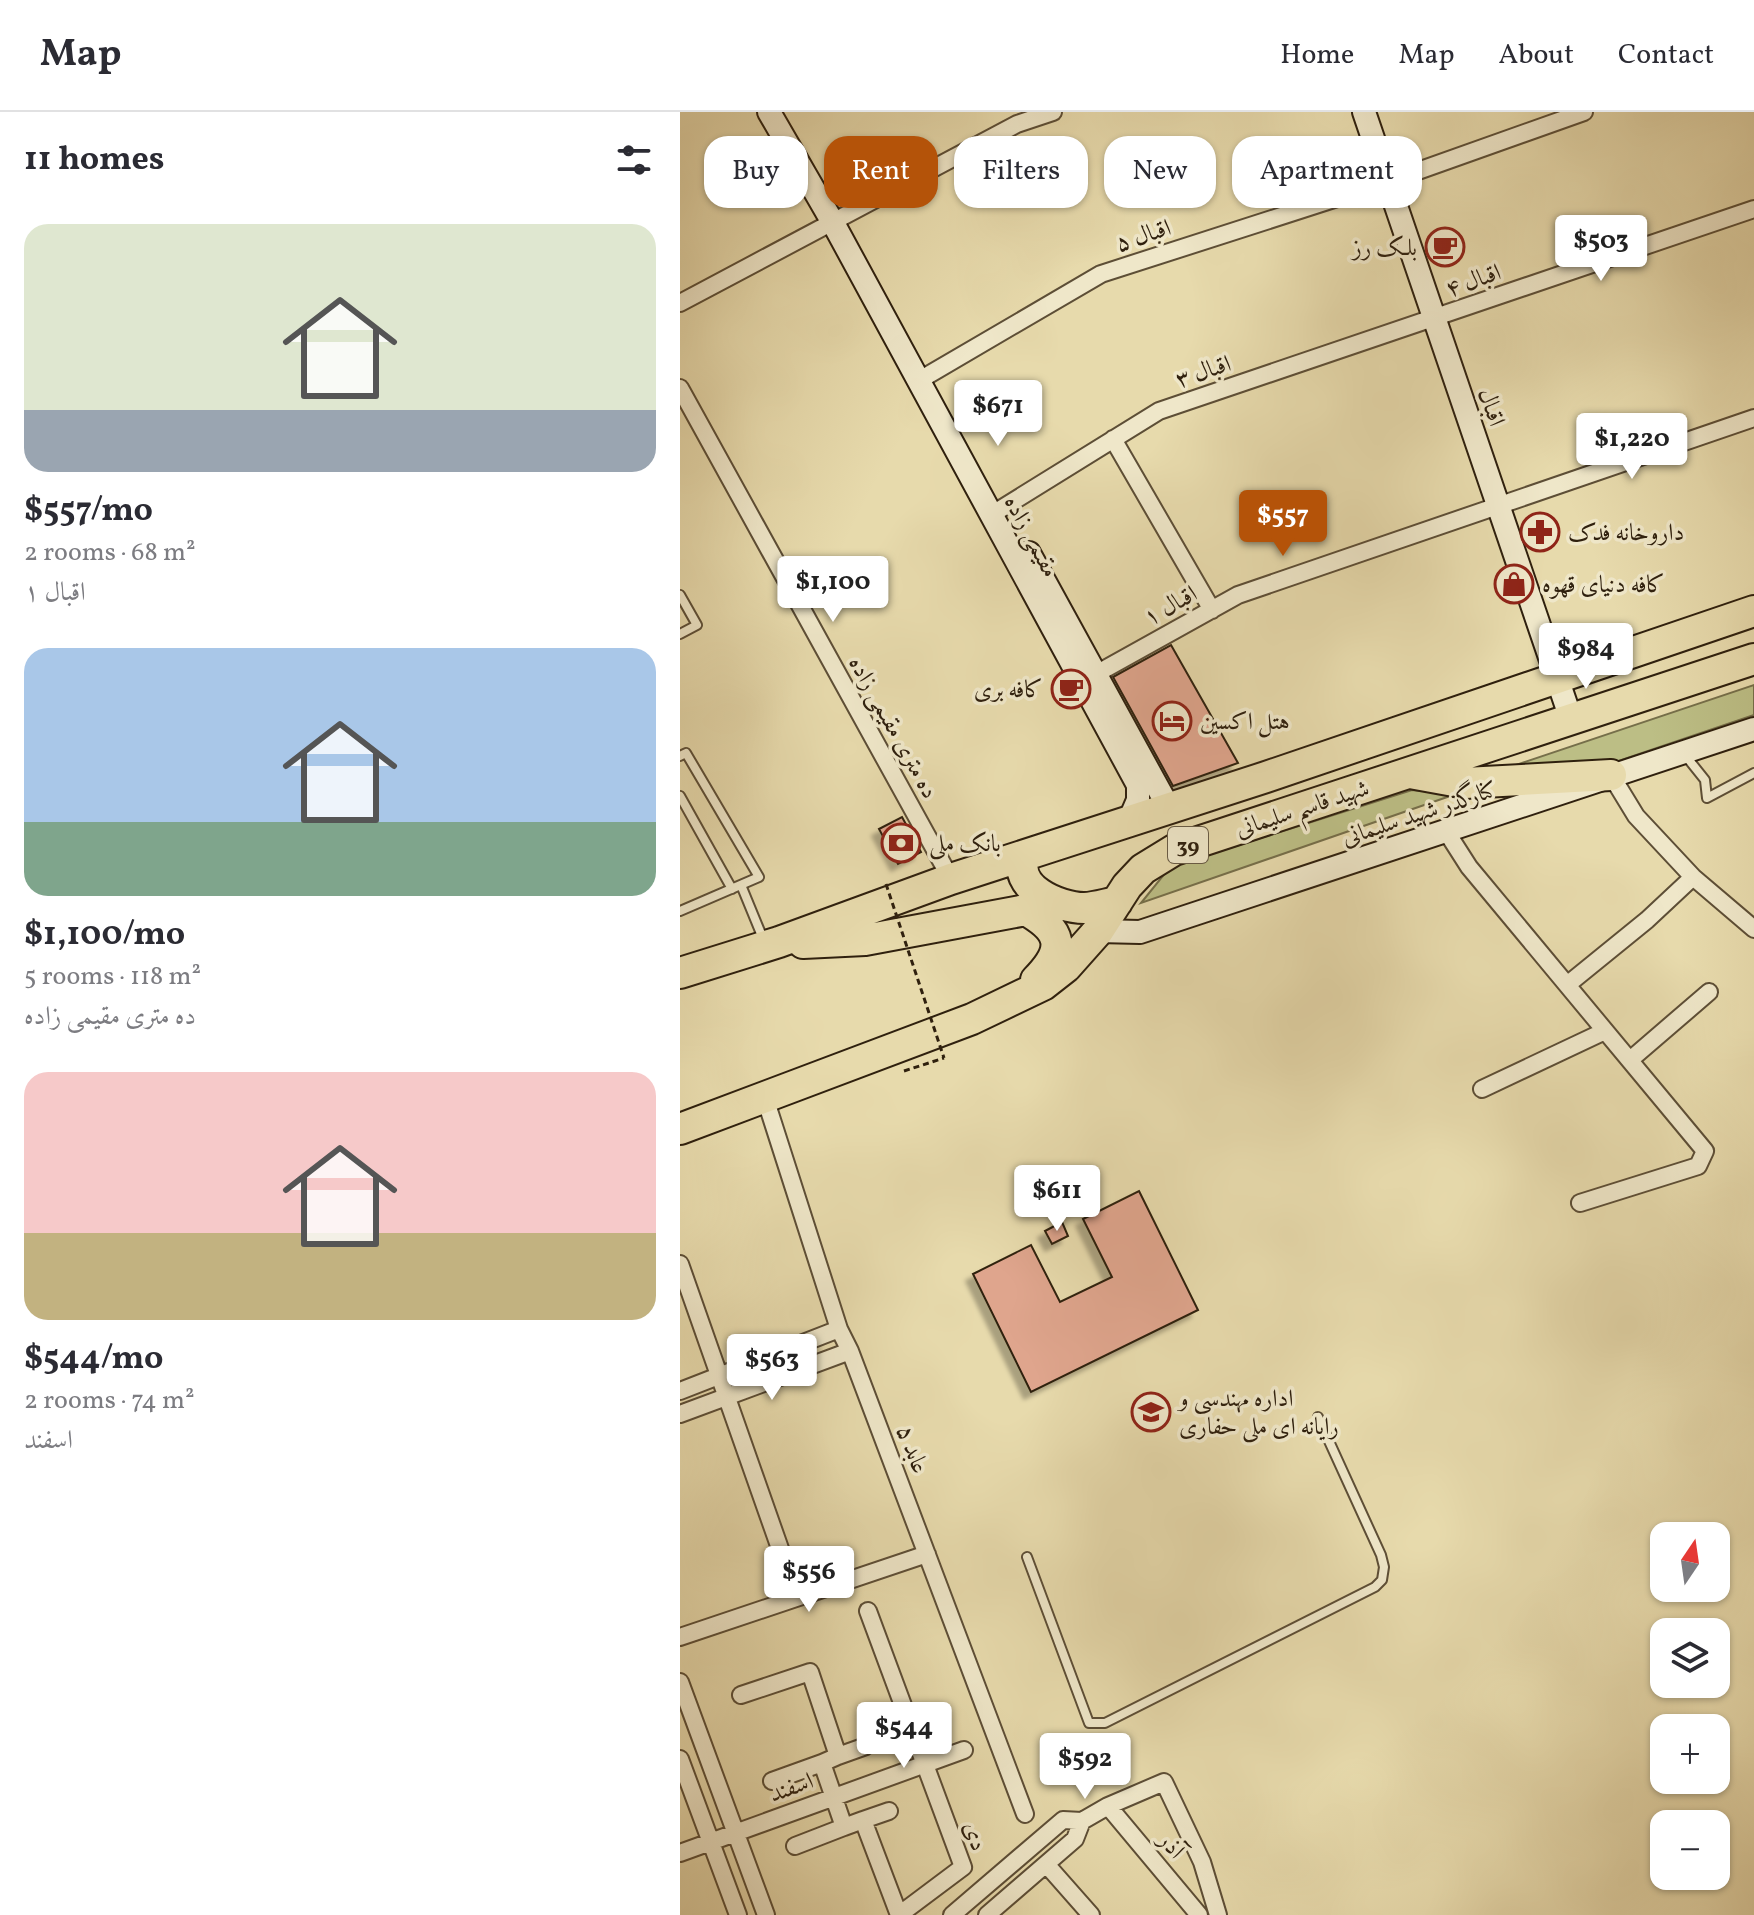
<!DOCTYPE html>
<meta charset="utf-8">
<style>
body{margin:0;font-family:Vollkorn,Amiri,serif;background:#f7f7f7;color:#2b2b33;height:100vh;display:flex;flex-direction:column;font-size:30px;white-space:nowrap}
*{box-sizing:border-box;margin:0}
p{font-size:26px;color:#7c7c81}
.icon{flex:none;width:44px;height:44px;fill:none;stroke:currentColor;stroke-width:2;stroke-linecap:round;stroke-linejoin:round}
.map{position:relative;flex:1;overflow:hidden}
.panel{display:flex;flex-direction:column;background:#fff;width:680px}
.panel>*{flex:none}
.top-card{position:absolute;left:24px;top:24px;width:760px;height:72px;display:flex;gap:16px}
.needle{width:52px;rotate:13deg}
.controls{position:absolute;left:970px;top:1410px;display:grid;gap:16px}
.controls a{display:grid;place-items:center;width:80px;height:80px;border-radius:16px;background:#fff;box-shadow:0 2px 6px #0004;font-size:40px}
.price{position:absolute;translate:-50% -68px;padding:0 18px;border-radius:8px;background:#fff;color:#222;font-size:26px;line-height:52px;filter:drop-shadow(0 2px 4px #0008)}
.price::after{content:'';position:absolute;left:50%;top:48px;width:24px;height:18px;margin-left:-12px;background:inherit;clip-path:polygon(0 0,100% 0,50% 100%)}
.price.active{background:#b45309;color:#fff}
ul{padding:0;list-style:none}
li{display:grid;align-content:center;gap:16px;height:424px;padding:0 24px}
li span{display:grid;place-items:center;height:248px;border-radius:24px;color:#555}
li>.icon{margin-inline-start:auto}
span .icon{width:144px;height:144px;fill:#fffc;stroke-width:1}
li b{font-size:34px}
h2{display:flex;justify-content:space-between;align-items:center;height:96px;padding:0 24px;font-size:34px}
.tag{padding:0 28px;border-radius:24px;background:#fff;box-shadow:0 2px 6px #0004;font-size:28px;line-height:72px}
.tag.active{background:#b45309;color:#fff}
header{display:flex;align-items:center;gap:48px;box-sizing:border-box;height:112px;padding:0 40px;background:#fff;border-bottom:2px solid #e1e1e2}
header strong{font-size:38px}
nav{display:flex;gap:44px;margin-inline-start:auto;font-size:28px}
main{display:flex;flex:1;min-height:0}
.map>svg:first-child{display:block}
</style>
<header>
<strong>Map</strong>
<nav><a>Home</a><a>Map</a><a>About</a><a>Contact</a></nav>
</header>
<main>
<section class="panel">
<h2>11 homes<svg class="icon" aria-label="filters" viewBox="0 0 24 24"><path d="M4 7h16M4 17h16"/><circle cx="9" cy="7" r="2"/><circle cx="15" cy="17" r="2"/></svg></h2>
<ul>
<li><span style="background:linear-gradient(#dfe7d0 75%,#9aa5b1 0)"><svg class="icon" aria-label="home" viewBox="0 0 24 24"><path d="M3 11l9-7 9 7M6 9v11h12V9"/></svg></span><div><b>$557/mo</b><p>2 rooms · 68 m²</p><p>اقبال ۱</p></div></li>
<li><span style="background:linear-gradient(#a9c7e8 70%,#7fa58c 0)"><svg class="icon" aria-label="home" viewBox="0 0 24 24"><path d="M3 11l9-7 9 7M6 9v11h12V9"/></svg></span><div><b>$1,100/mo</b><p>5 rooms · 118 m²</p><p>ده متری مقیمی زاده</p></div></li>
<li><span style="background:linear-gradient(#f6c9c9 65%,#c2b280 0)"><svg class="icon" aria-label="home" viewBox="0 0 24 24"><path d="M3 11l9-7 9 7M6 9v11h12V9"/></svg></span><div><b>$544/mo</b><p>2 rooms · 74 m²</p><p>اسفند</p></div></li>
</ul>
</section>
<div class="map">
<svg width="1074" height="1803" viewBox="0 0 1074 1803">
<defs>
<filter id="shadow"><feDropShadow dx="-7" dy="7" stdDeviation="2" flood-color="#0004"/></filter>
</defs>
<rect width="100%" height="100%" fill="#e7daac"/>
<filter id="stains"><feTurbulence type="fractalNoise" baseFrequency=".0025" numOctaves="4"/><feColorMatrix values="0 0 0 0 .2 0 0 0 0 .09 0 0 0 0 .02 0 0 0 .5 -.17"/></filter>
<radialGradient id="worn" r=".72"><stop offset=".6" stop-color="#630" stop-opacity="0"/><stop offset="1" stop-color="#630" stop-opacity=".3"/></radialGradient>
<path fill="#bcbe85" stroke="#766f4a" stroke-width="2" d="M1074 573V603L903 661 821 658Z
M732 678 776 682 461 791 490 755Z"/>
<path fill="#dfa58d" stroke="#2f200e" stroke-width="2" filter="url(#shadow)" d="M491 533 558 651 493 674 433 565Z
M222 705 241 740 218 752 199 717Z
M459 1079 518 1198 351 1280 293 1162 351 1133 380 1190 432 1165 403 1107Z
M382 1110 388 1124 372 1132 365 1119Z"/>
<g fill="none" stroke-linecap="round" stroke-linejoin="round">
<defs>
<path id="lane" d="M0 483 17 513 0 522
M1005 643 1025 668 1027 686 1074 661
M0 644 6 641 79 765 0 799
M0 684 52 777
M61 773 84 829
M347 1445 409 1611H425L695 1475 702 1468 704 1455 701 1443 638 1305"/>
<path id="street" d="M0 191 337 12 373 0
M238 269 421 162 707 70 904 0
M0 276 271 767
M433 327 532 498
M311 403 479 299 1074 97
M407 567 558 483 1074 306
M931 663 956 704 1013 765 1074 817
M766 719 789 755 1025 1039 1018 1054 900 1091
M887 873 967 808 1013 765
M950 948 1029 880
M802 977 925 919
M85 986 159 1217 170 1239 345 1702
M0 1152 117 1485
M0 1279 159 1217
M0 1302 170 1239
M188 1499 283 1755 219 1803
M0 1525 247 1442
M0 1570 86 1803
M61 1583 130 1560 158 1644 142 1651 164 1715 183 1708 219 1803
M158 1644 186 1634
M0 1647 58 1803
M92 1669 142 1651
M428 1694 519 1803
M183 1708 209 1699
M402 1709 428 1694 484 1670 522 1750 538 1803
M115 1734 164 1715
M0 1741 284 1638
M366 1752 411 1803
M272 1803 383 1708 402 1709 395 1727 307 1803"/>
<path id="secondary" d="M89 0 152 109 458 673V688L449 709
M684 0 891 607
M349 441 489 696
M418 819 460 820 1074 617"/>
<path id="highway" d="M730 661 785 671 931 663
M345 743C330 775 379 796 404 796 414 796 426 792 437 790
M123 831 185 828 346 798C382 819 387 836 356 868
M0 861 99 830 271 767 586 665 1074 499
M0 1017 292 907 363 873 386 855 418 819 447 774 463 757 494 738 1074 547"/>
</defs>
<use href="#lane" stroke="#5d4e36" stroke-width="12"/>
<use href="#street" stroke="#5d4e36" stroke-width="20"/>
<use href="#secondary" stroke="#2f200e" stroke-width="26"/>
<use href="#highway" stroke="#2f200e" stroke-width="34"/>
<path stroke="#2f200e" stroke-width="3" stroke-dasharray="6 4" stroke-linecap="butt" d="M224 959 264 946"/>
<use href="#lane" stroke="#efe7c9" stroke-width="8"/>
<use href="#street" stroke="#efe7c9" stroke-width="16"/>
<use href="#secondary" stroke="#efe7c9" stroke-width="22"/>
<use href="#highway" stroke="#e7daac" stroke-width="30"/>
<path stroke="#2f200e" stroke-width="3" stroke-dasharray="6 4" stroke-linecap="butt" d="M206 772 264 946"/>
</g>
<defs>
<symbol id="cafe-ring" viewBox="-11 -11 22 22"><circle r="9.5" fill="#efe7c9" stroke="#8f2418" stroke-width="1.5"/><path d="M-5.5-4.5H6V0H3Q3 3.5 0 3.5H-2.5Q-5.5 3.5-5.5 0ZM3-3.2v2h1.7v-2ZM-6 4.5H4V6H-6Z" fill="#8f2418"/></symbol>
<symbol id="pharmacy-ring" viewBox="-11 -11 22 22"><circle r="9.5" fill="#efe7c9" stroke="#8f2418" stroke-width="1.5"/><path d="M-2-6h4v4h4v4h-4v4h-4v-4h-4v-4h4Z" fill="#8f2418"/></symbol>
<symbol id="shop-ring" viewBox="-11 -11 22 22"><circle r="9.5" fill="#efe7c9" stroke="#8f2418" stroke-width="1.5"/><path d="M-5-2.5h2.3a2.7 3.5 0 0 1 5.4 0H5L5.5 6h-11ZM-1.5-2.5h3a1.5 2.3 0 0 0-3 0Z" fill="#8f2418"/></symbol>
<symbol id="hotel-ring" viewBox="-11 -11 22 22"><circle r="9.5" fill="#efe7c9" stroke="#8f2418" stroke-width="1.5"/><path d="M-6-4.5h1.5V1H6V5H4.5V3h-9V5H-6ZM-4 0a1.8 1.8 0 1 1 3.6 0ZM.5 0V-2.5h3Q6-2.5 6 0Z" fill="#8f2418"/></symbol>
<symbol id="bank-ring" viewBox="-11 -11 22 22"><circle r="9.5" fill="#efe7c9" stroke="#8f2418" stroke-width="1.5"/><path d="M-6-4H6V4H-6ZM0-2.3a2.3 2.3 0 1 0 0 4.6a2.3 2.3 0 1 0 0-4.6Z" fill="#8f2418"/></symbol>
<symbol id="university-ring" viewBox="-11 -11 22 22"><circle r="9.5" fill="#efe7c9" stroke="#8f2418" stroke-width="1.5"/><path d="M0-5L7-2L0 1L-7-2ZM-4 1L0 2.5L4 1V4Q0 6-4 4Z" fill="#8f2418"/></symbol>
</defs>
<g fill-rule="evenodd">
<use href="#cafe-ring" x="743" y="113" width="44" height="44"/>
<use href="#pharmacy-ring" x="838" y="398" width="44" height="44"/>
<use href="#shop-ring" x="812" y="450" width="44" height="44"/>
<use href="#cafe-ring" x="369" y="555" width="44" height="44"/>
<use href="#hotel-ring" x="470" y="587" width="44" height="44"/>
<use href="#bank-ring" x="199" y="709" width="44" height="44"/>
<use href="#university-ring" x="449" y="1278" width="44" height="44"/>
</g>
<g text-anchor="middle" stroke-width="7" stroke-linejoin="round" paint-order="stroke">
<rect fill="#efe7c9" stroke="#695c46" stroke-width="2" x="488" y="715" width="40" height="36" rx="6"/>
<g font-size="22" font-weight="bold" fill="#2f200e">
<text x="508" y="741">39</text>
</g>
<g font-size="24" fill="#2f200e" stroke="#efe7c9">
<text transform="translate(463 123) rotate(-18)" y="8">اقبال ۵</text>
<text transform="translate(793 168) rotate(-19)" y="8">اقبال ۴</text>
<text transform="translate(523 259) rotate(-18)" y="8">اقبال ۳</text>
<text transform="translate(812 295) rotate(71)" y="8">اقبال</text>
<text transform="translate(352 424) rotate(62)" y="8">مقیمی زاده</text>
<text transform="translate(490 493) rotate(-29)" y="8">اقبال ۱</text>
<text transform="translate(214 615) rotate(61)" y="8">ده متری مقیمی زاده</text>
<text transform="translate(622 696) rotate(-18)" y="8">شهید قاسم سلیمانی</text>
<text transform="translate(739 701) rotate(-18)" y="8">کنارگذر شهید سلیمانی</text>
<text transform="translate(233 1337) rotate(69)" y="8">عابد ۵</text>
<text transform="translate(111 1675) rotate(-20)" y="8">اسفند</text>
<text transform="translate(296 1724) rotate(72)" y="8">دی</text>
<text transform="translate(492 1733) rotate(50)" y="8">آذر</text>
</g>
<g font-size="24" fill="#2f200e" stroke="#efe7c9" text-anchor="start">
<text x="737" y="143" text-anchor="end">بلک رز</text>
<text x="888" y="428">داروخانه فدک</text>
<text x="862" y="480">کافه دنیای قهوه</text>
<text x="363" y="585" text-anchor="end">کافه بری</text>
<text x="520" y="617">هتل اکسین</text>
<text x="249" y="739">بانک ملی</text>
<text x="499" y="1294">اداره مهندسی و<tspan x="499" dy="28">رایانه ای ملی حفاری</tspan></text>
</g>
</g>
<rect width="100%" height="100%" filter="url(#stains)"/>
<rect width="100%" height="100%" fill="url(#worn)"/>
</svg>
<div class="controls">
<a><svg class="needle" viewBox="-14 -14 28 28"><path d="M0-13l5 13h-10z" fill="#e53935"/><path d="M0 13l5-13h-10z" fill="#7c7c81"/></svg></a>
<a><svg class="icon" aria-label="layers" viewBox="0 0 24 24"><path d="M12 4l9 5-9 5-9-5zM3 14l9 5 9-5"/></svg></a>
<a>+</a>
<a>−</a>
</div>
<b class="price" style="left:921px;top:171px">$503</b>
<b class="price" style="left:318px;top:336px">$671</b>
<b class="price" style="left:952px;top:369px">$1,220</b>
<b class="price active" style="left:603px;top:446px">$557</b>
<b class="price" style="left:153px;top:512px">$1,100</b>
<b class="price" style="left:906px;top:579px">$984</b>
<b class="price" style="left:377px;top:1121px">$611</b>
<b class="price" style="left:92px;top:1290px">$563</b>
<b class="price" style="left:129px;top:1502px">$556</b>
<b class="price" style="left:224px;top:1658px">$544</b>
<b class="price" style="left:405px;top:1689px">$592</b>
<div class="top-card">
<a class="tag">Buy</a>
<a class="tag active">Rent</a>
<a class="tag">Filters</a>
<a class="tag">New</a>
<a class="tag">Apartment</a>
</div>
</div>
</main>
